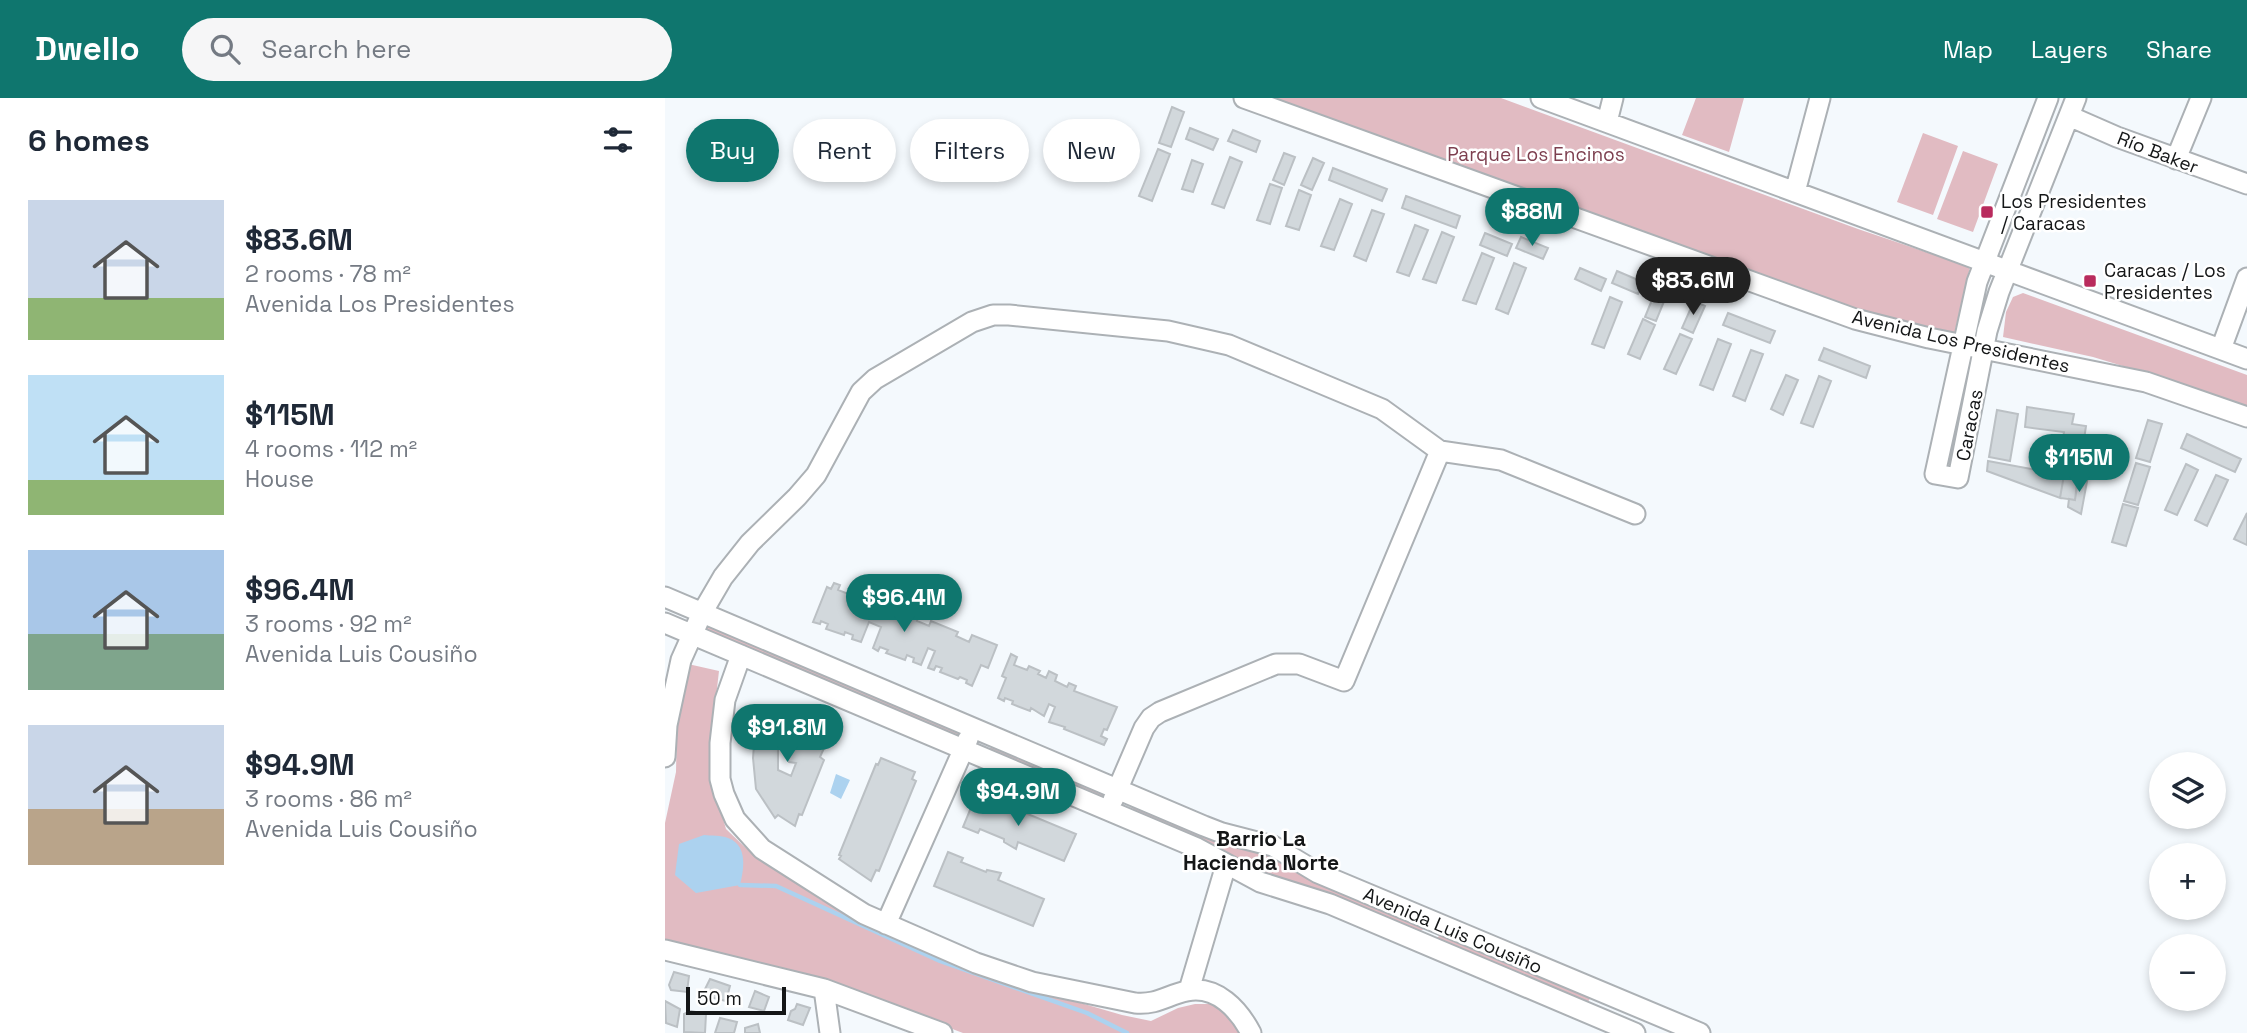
<!DOCTYPE html>
<meta charset="utf-8">
<style>
body{margin:0;font-family:"Space Grotesk",sans-serif;background:#f6f6f7;color:#1f2937;height:100vh;display:flex;flex-direction:column;font-size:26px;white-space:nowrap}
*{box-sizing:border-box;margin:0}
p{font-size:23px;color:#747a83}
.icon{flex:none;width:38px;height:38px;fill:none;stroke:currentColor;stroke-width:2;stroke-linecap:round;stroke-linejoin:round}
.map{position:relative;flex:1;overflow:hidden}
.drawer{display:flex;flex-direction:column;background:#fff;width:665px}
.drawer>*{flex:none}
.banner{position:absolute;left:21px;top:21px;width:665px;height:63px;display:flex;gap:14px}
.fabs{position:absolute;left:1484px;top:654px;display:grid;gap:14px}
.fabs a{display:grid;place-items:center;width:77px;height:77px;border-radius:50%;background:#fff;box-shadow:0 4px 10px #0003;font-size:35px}
.scale{position:absolute;left:21px;bottom:18px;width:100px;box-sizing:border-box;padding-left:7px;border:4px solid #141617;border-top:0;font-size:19px;line-height:24px;white-space:nowrap;color:#141617;-webkit-text-stroke:5px #fff;paint-order:stroke}
.price{position:absolute;translate:-50% -60px;padding:0 16px;border-radius:24px;background:#0f766e;color:#fff;font-size:23px;line-height:46px;filter:drop-shadow(0 2px 4px #0008)}
.price::after{content:'';position:absolute;left:50%;top:42px;width:21px;height:16px;margin-left:-10px;background:inherit;clip-path:polygon(0 0,100% 0,50% 100%)}
.price.current{background:#222;color:#fff}
ul{padding:0;list-style:none}
li{display:flex;align-items:center;gap:21px;height:175px;padding:0 28px}
li span{display:grid;place-items:center;flex:none;width:196px;height:140px;border-radius:0px;color:#555}
li>.icon{margin-inline-start:auto}
span .icon{width:84px;height:84px;fill:#fffc;stroke-width:1}
li b{font-size:30px}
h2{display:flex;justify-content:space-between;align-items:center;height:84px;padding:0 28px;font-size:30px}
.pill{padding:0 24px;border-radius:32px;background:#fff;box-shadow:0 4px 10px #0003;font-size:24px;line-height:63px}
.pill.current{background:#0f766e;color:#fff}
header{display:flex;align-items:center;gap:42px;box-sizing:border-box;height:98px;padding:0 35px;background:#0f766e;color:#fff}
header strong{font-size:33px}
nav{display:flex;gap:38px;margin-inline-start:auto;font-size:24px}
.search{width:490px;height:63px;background:#f6f6f7;display:flex;align-items:center;gap:18px;box-sizing:border-box;padding:0 24px;border-radius:38px;color:#747a83;font-size:26px}
main{display:flex;flex:1;min-height:0}
.map>svg:first-child{display:block}
</style>
<header>
<strong>Dwello</strong>
<div class="search"><svg class="icon" aria-label="search" viewBox="0 0 24 24"><circle cx="10" cy="10" r="6"/><path d="M15 15l6 6"/></svg>Search here</div>
<nav><a>Map</a><a>Layers</a><a>Share</a></nav>
</header>
<main>
<section class="drawer">
<h2>6 homes<svg class="icon" aria-label="filters" viewBox="0 0 24 24"><path d="M4 7h16M4 17h16"/><circle cx="9" cy="7" r="2"/><circle cx="15" cy="17" r="2"/></svg></h2>
<ul>
<li><span style="background:linear-gradient(#c9d6e8 70%,#8fb573 0)"><svg class="icon" aria-label="home" viewBox="0 0 24 24"><path d="M3 11l9-7 9 7M6 9v11h12V9"/></svg></span><div><b>$83.6M</b><p>2 rooms · 78 m²</p><p>Avenida Los Presidentes</p></div></li>
<li><span style="background:linear-gradient(#bfe0f5 75%,#8fb573 0)"><svg class="icon" aria-label="home" viewBox="0 0 24 24"><path d="M3 11l9-7 9 7M6 9v11h12V9"/></svg></span><div><b>$115M</b><p>4 rooms · 112 m²</p><p>House</p></div></li>
<li><span style="background:linear-gradient(#a9c7e8 60%,#7fa58c 0)"><svg class="icon" aria-label="home" viewBox="0 0 24 24"><path d="M3 11l9-7 9 7M6 9v11h12V9"/></svg></span><div><b>$96.4M</b><p>3 rooms · 92 m²</p><p>Avenida Luis Cousiño</p></div></li>
<li><span style="background:linear-gradient(#c9d6e8 60%,#b9a48a 0)"><svg class="icon" aria-label="home" viewBox="0 0 24 24"><path d="M3 11l9-7 9 7M6 9v11h12V9"/></svg></span><div><b>$94.9M</b><p>3 rooms · 86 m²</p><p>Avenida Luis Cousiño</p></div></li>
</ul>
</section>
<div class="map">
<svg width="1582" height="935" viewBox="0 0 1582 935">
<rect width="100%" height="100%" fill="#f4f9fd"/>
<path fill="#e1bbc2" d="M601 0H836L1193 131 1305 169 1288 241 1197 217Z
M1031 0H1079L1064 54 1017 37Z
M1258 35 1293 48 1268 117 1232 104Z
M1298 53 1333 66 1308 134 1272 121Z
M1358 195 1582 277V311L1514 285 1428 259 1338 239 1341 214 1348 199Z
M45 526 296 635 294 639 41 536 40 529Z
M23 566 54 573 47 634 46 679 61 731 87 756 156 802 264 856 364 890 457 917 486 923 513 910 530 906H546L565 917 576 935H298L157 882 0 845V725L11 674 12 625Z
M315 650H332L440 695 438 700Z
M458 703 584 748 758 822 759 831 752 835 588 773 532 741 472 714Z
M774 838 797 842 926 899 919 910 775 845 772 840Z"/>
<path fill="#acd2ef" d="M171 676 185 682 176 701 165 695Z
M39 737C46 738 56 737 63 740 83 747 79 771 75 787L31 795 10 777 14 746Z"/>
<g fill="none" stroke-linecap="round" stroke-linejoin="round">
<path stroke="#acd2ef" stroke-width="4.5" d="M75 787 111 788 275 863 422 915 462 935"/>
</g>
<path fill="#d2d8dc" stroke="#bbc0c4" stroke-width="2" fill-rule="evenodd" d="M507 9 519 14 506 49 494 45Z
M525 30 553 41 548 52 521 41Z
M568 32 595 43 591 54 563 43Z
M493 51 505 56 487 103 474 98Z
M619 55 630 59 619 87 608 82Z
M565 59 577 64 559 110 547 106Z
M648 60 659 65 647 92 636 87Z
M527 62 538 66 528 94 517 91Z
M668 70 722 91 717 103 664 82Z
M605 86 617 90 605 126 592 122Z
M634 92 646 97 634 132 621 128Z
M741 98 795 118 791 130 737 110Z
M675 101 687 106 669 152 656 148Z
M707 112 719 116 701 163 689 158Z
M750 127 763 132 744 178 732 174Z
M777 134 789 139 771 185 758 181Z
M820 135 847 146 842 158 815 147Z
M856 139 883 150 878 161 851 150Z
M817 155 829 160 811 206 798 202Z
M849 165 861 170 843 216 831 211Z
M915 170 941 181 936 193 910 181Z
M952 173 978 184 973 196 947 185Z
M991 192 1002 196 991 223 980 219Z
M945 199 957 204 939 250 927 246Z
M1029 203 1040 208 1028 235 1017 230Z
M1063 215 1110 233 1105 245 1058 227Z
M978 221 990 227 975 261 963 256Z
M1015 236 1027 241 1011 276 999 271Z
M1053 241 1066 246 1048 292 1035 287Z
M1159 250 1205 268 1201 280 1154 262Z
M1086 252 1098 256 1080 303 1068 298Z
M1121 277 1133 282 1118 317 1106 311Z
M1154 278 1166 283 1148 329 1136 325Z
M1362 309 1409 316 1407 326 1421 328 1410 402 1395 400 1399 377 1392 376 1399 334 1360 329Z
M1332 312 1353 316 1345 363 1324 359Z
M1483 322 1497 326 1485 364 1471 360Z
M1522 336 1576 361 1570 374 1516 350Z
M1323 363 1399 377 1395 400 1322 373Z
M1471 365 1485 369 1473 407 1459 403Z
M1521 366 1533 372 1512 417 1500 412Z
M1413 376 1423 378 1416 416 1403 409 1404 401 1410 402Z
M1551 377 1563 382 1542 428 1530 422Z
M1458 406 1473 410 1461 448 1447 444Z
M1582 415V447L1569 441Z
M169 485 175 487 173 492 196 501 199 493 228 505 226 510 241 516 242 512 254 517 252 523 264 528 266 523 293 534 291 538 304 544 307 537 332 547 323 570 316 567 307 588 301 585 302 582 295 579 293 581 275 574 277 570 271 568 269 572 263 570 270 553 263 550 256 567 248 564 249 560 242 557 240 562 221 555 223 552 215 549 213 553 208 550 216 529 204 524 196 544 187 541 188 537 180 534 179 537 161 531 163 526 156 523 155 526 148 524 162 489 166 491Z
M346 556 352 559 349 567 362 572 364 568 375 573 373 576 381 580 384 573 392 577 390 583 402 589 404 585 411 588 409 593 452 609 442 632 439 631 436 638 442 641 439 647 399 631 400 629 384 624 390 609 384 606 379 618 366 610 365 613 347 606 348 603 340 600 339 603 333 600 341 580 337 578Z
M99 609 165 637 155 659 159 662 137 717 134 716 130 728 113 717 110 720 91 691 88 660 90 634H94ZM113 640 128 647 123 662 124 664 131 665 126 678 113 672Z
M216 660 250 674 247 681 251 683 214 773 211 772 206 783 174 761 176 758 174 757 211 666 213 667Z
M312 695 411 736 399 763 353 744 351 751 339 744V741L315 731 313 735 298 729Z
M283 754 298 760 296 764 321 774 322 772 336 775 333 782 379 801 368 828 269 788Z
M9 874 24 878 22 894 6 892 4 887Z
M45 881 65 888 61 903 37 897Z
M90 893 104 899 99 913 84 909Z
M0 903 15 911 12 929 1 925Z
M132 906 145 910 138 927 123 922 126 913 130 911Z
M26 913 41 916 40 935 19 934V916Z
M55 920 72 924 69 935H50Z
M93 926 95 935H80V930Z"/>
<g fill="none" stroke-linecap="round" stroke-linejoin="round">
<defs>
<path id="minor" d="M579 0 1190 221 1264 240 1481 284 1582 319
M876 0 1582 261
M1383 0 1312 184 1270 376 1293 380 1322 233 1334 194 1411 0
M1404 18 1452 39 1582 86
M942 24 948 0
M1511 61 1536 0
M1130 94 1155 0
M1556 251 1582 180
M0 499 539 728 557 735 608 748 653 775 1035 935
M0 525 532 750 595 784 665 806 970 935
M76 557 60 602 55 645V681L59 696 70 721 97 751 199 816 311 865 367 884 470 905C493 907 502 897 522 893 552 887 574 912 586 935
M0 659 2 627 16 562 37 515 58 479 85 445 132 399 151 377 196 294 210 281 307 224 328 217H344L503 233 564 247 717 311 775 353 836 362 970 416
M448 702 479 630 486 620 495 614 611 566H634L679 583 775 353
M221 826 303 641
M0 852 159 891 277 935
M159 891 165 935
M524 892 561 767"/>
</defs>
<use href="#minor" stroke="#acb1b5" stroke-width="23"/>
<use href="#minor" stroke="#fff" stroke-width="19"/>
</g>
<g fill="#b92b5d" stroke="#fff" stroke-width="2.5">
<rect x="1315" y="107" width="14" height="14" rx="3.5"/>
<rect x="1418" y="176" width="14" height="14" rx="3.5"/>
</g>
<g text-anchor="middle" stroke-width="5" stroke-linejoin="round" paint-order="stroke">
<g font-size="19" fill="#141617" stroke="#fff">
<text transform="translate(1493 54) rotate(21)" y="7">Río Baker</text>
<text transform="translate(1296 243) rotate(13)" y="7">Avenida Los Presidentes</text>
<text transform="translate(1304 327) rotate(-79)" y="7">Caracas</text>
<text transform="translate(788 832) rotate(23)" y="7">Avenida Luis Cousiño</text>
</g>
<g font-size="19" fill="#7d3f4f" stroke="#fff">
<text x="871" y="63">Parque Los Encinos</text>
</g>
<g font-size="19" fill="#141617" stroke="#fff" text-anchor="start">
<text x="1336" y="110">Los Presidentes<tspan x="1336" dy="22">/ Caracas</tspan></text>
<text x="1439" y="179">Caracas / Los<tspan x="1439" dy="22">Presidentes</tspan></text>
</g>
<g font-size="21" font-weight="bold" fill="#141617" stroke="#fff">
<text x="596" y="748">Barrio La<tspan x="596" dy="24">Hacienda Norte</tspan></text>
</g>
</g>
</svg>
<div class="fabs">
<a><svg class="icon" aria-label="layers" viewBox="0 0 24 24"><path d="M12 4l9 5-9 5-9-5zM3 14l9 5 9-5"/></svg></a>
<a>+</a>
<a>−</a>
</div>
<div class="scale">50 m</div>
<b class="price" style="left:867px;top:150px">$88M</b>
<b class="price current" style="left:1028px;top:219px">$83.6M</b>
<b class="price" style="left:1414px;top:396px">$115M</b>
<b class="price" style="left:239px;top:536px">$96.4M</b>
<b class="price" style="left:122px;top:666px">$91.8M</b>
<b class="price" style="left:353px;top:730px">$94.9M</b>
<div class="banner">
<a class="pill current">Buy</a>
<a class="pill">Rent</a>
<a class="pill">Filters</a>
<a class="pill">New</a>
</div>
</div>
</main>
